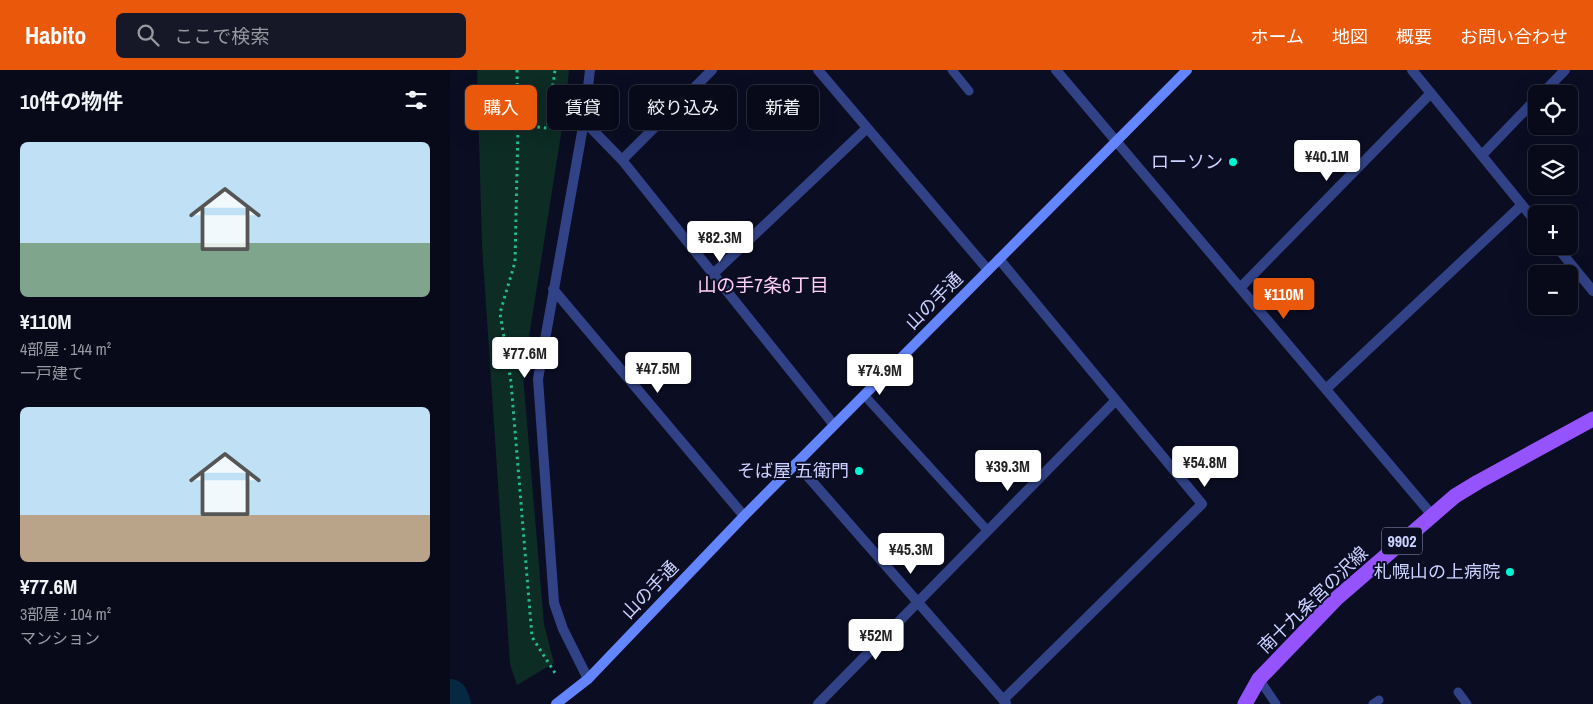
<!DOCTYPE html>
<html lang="ja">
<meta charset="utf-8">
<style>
body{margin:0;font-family:"Archivo Narrow","Noto Sans JP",sans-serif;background:#161827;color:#f1f3f6;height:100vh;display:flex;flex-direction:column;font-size:19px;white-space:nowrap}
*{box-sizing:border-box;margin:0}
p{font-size:16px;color:#989aa2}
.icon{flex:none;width:28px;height:28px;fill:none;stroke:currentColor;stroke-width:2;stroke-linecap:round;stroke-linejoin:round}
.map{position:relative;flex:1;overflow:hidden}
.side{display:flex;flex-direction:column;background:#080a1a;width:450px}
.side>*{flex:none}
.guide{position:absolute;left:15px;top:15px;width:475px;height:45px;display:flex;gap:10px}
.controls{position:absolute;left:1078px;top:15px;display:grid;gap:10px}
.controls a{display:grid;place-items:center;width:50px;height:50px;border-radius:8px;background:#080a1a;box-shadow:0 5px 20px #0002,0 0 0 1px #292b39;font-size:25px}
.price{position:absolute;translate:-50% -42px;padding:0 11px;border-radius:5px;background:#fff;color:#222;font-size:16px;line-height:32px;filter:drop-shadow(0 1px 2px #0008)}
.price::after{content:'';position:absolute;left:50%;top:30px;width:15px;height:11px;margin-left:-8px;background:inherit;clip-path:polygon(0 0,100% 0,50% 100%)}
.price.on{background:#ea580c;color:#fff}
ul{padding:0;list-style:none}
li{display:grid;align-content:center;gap:10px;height:265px;padding:0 20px}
li span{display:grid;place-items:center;height:155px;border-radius:8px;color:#555}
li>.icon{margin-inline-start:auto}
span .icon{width:90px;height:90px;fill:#fffc;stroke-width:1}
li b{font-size:21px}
h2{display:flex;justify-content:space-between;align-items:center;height:60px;padding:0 20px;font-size:21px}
.pill{padding:0 18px;border-radius:8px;background:#080a1a;box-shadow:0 5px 20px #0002,0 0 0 1px #292b39;font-size:18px;line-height:45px}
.pill.on{background:#ea580c;color:#fff}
header{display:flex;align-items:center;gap:30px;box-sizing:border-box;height:70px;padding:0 25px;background:#ea580c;color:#fff}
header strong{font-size:24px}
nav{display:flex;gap:28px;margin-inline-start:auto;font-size:18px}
.search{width:350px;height:45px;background:#161827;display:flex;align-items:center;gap:12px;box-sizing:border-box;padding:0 18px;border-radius:8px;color:#989aa2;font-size:19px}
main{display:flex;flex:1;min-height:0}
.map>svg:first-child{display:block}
</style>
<header>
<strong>Habito</strong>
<div class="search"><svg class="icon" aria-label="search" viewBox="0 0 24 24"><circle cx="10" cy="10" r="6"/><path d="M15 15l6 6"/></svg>ここで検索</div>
<nav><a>ホーム</a><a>地図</a><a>概要</a><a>お問い合わせ</a></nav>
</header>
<main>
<section class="side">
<h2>10件の物件<svg class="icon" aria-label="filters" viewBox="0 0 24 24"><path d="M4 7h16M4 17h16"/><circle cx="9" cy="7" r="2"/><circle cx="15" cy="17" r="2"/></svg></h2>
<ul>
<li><span style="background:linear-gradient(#bfe0f5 65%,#7fa58c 0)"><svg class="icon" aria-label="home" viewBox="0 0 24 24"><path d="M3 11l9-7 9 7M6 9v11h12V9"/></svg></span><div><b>¥110M</b><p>4部屋 · 144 m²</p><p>一戸建て</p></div></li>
<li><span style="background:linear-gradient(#bfe0f5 70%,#b9a48a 0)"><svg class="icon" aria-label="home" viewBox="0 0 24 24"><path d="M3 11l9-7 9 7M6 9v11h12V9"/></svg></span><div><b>¥77.6M</b><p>3部屋 · 104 m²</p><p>マンション</p></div></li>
</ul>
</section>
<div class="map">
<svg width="1143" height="634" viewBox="0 0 1143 634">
<rect width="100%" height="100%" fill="#0b0d22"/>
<path fill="#0d2c24" d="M27 0H119L115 39 73 305 94 554 104 593 67 615 60 594 32 175Z"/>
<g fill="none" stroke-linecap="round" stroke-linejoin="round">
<path stroke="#042941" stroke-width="36" d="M0 627 3 634"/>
<path stroke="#22bd8e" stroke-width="3" stroke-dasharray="2.5 4" stroke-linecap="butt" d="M67 0 68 55 65 192 50 243 61 312 82 567 105 603
M68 55 97 58 105 0"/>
<path stroke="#314286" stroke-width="9" d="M502 0 519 21
M414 325 537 460
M809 609 826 634
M1008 622 1017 634
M923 634 929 630"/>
<path stroke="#314286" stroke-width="10" d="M368 0 538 200
M606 0 982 445
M962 0 1086 152
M1092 24 1115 0
M134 51 172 90 384 355
M1032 85 1086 29
M172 90 262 0
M1106 176 1143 221
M549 189 752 434 553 630
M263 204 417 58
M790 218 981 23
M103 219 294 446
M876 319 1072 135
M346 393 556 633
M138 609 113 559 104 533 88 309 134 51 140 0
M368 634 666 330"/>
<path stroke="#6385ff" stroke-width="10" d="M106 634 138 609 294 446 737 0"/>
<path stroke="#9553ff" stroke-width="15" d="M795 634 809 609 887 528 1005 426 1028 412 1143 349"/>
</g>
<g fill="#00f7d3" stroke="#0b0d22" stroke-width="2">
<circle cx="783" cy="92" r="5"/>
<circle cx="409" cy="401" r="5"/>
<circle cx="1060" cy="502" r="5"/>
</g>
<g text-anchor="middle" stroke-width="4" stroke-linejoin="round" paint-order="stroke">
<rect fill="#0b0d22" stroke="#9297bd" stroke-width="1" x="932" y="457.5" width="40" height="27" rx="4"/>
<g font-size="16" font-weight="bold" fill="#ccd2ff">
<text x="952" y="477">9902</text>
</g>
<g font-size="18" fill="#ccd2ff" stroke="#0b0d22" text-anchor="end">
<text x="773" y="98">ローソン</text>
<text x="399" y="407">そば屋 五衛門</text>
<text x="1050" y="508">札幌山の上病院</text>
</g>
<g font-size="18" fill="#ccd2ff" stroke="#0b0d22">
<text transform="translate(484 231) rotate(-45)" y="6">山の手通</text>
<text transform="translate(200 520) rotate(-46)" y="6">山の手通</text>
<text transform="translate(863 530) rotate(-44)" y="6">南十九条宮の沢線</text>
</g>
<g font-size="19" fill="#ffcef9" stroke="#0b0d22">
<text x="313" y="222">山の手7条6丁目</text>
</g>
</g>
</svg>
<div class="controls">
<a><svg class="icon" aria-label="locate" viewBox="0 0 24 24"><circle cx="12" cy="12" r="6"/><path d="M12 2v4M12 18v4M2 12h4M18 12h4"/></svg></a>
<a><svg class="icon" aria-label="layers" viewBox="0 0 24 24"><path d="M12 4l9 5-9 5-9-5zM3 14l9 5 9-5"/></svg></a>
<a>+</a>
<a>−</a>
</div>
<b class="price" style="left:877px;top:112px">¥40.1M</b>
<b class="price" style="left:270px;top:193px">¥82.3M</b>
<b class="price on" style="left:834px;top:250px">¥110M</b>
<b class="price" style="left:75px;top:309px">¥77.6M</b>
<b class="price" style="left:208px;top:324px">¥47.5M</b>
<b class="price" style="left:430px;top:326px">¥74.9M</b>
<b class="price" style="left:755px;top:418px">¥54.8M</b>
<b class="price" style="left:558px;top:422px">¥39.3M</b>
<b class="price" style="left:461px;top:505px">¥45.3M</b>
<b class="price" style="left:426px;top:591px">¥52M</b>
<div class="guide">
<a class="pill on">購入</a>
<a class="pill">賃貸</a>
<a class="pill">絞り込み</a>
<a class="pill">新着</a>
</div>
</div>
</main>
